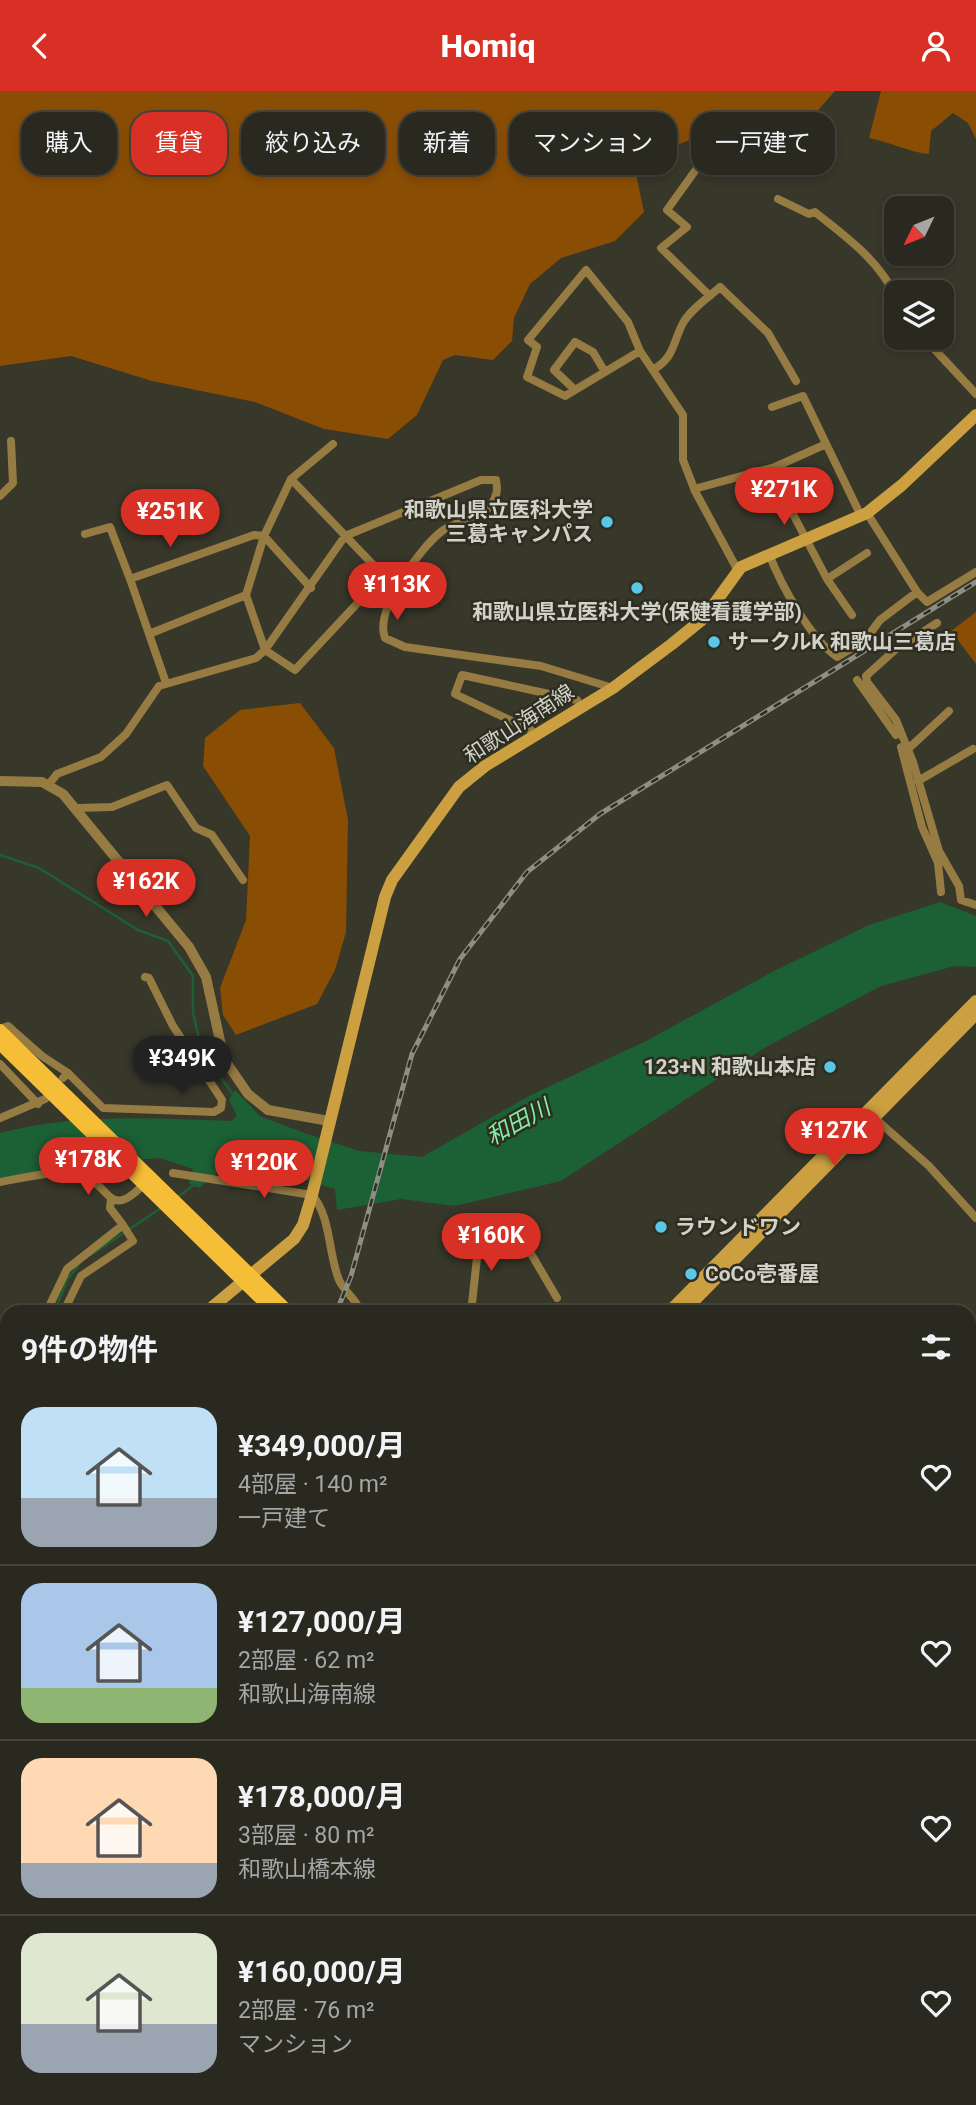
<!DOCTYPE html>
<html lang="ja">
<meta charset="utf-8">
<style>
body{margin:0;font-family:Roboto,"Noto Sans JP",sans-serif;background:#313129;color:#f1f3f6;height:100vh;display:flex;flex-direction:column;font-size:26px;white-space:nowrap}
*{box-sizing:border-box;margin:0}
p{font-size:23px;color:#a5a6a5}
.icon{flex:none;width:38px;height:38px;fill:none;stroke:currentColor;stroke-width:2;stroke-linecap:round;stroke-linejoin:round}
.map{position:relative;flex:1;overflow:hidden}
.details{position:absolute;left:0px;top:1214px;width:976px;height:800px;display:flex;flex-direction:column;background:#292920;border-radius:21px 21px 0 0;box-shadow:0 4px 10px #0003,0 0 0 2px #45453e}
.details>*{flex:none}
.hud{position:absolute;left:21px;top:21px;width:934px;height:63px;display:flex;gap:14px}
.needle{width:46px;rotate:227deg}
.buttons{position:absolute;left:884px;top:105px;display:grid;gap:14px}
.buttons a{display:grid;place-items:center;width:70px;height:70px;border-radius:14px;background:#292920;box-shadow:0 4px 10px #0003,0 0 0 2px #45453e;font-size:35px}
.price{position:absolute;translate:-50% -60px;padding:0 16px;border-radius:24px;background:#d93025;color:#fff;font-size:23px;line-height:46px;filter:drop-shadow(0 2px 4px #0008)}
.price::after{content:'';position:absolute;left:50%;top:42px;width:21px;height:16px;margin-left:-10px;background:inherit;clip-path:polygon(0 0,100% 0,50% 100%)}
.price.active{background:#222;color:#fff}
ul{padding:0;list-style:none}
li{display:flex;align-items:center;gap:21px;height:175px;padding:0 21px}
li+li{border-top:2px solid #45453e}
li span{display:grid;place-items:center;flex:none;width:196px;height:140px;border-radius:21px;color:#555}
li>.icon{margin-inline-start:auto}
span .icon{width:84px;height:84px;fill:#fffc;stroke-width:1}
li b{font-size:30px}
h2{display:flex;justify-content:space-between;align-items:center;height:84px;padding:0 21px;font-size:30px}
.pill{padding:0 24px;border-radius:21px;background:#292920;box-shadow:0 4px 10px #0003,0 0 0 2px #45453e;font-size:24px;line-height:63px}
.pill.active{background:#d93025;color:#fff}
header{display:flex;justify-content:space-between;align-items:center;height:91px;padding:0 21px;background:#d93025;color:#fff;font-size:32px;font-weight:800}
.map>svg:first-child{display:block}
</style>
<header><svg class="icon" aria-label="back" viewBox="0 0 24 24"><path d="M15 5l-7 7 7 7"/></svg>Homiq<svg class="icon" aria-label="person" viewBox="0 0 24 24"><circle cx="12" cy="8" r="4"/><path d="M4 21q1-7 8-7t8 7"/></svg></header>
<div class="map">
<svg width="976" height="2014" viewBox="0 0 976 2014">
<rect width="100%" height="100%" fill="#37372a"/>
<path fill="#8a4d04" d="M0 0H835L813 25 780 37 760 22 677 54 653 51 633 68 644 121 615 150 561 167 530 193 514 227 512 250 493 269 455 264 443 269 417 324 388 348 324 338 255 311 152 290 71 265 0 275Z
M881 0H976V48L968 32 953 22 931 40 929 63C908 61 890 51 869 47Z
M976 521V573L951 540Z
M300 612 334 657 348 729 346 841 335 879 317 913 236 944 223 924 220 897 246 829 250 745 203 675 205 647 240 619Z"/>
<path fill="#1c6035" d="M940 811 976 825V876L955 875 881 895 766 956 561 1090 455 1115 401 1108 337 1119 335 1098 303 1088 224 1076 199 1097 189 1093 193 1078 160 1067 91 1073 0 1090V1042C77 1022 152 1027 231 1030L237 1025 229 1009 235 999 260 1025 307 1043 360 1060 422 1066 529 1005 648 949 772 881 869 834Z
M976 1350V1427L970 1433V1356Z"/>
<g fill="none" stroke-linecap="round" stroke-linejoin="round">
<path stroke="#1c6035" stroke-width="2.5" d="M0 764 39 777 138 839 168 850 193 885V922L202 960 234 1005
M178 1106 195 1093
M91 1164 161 1117
M54 1222 67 1189 80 1172
M0 1286 7 1280"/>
<path stroke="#967b42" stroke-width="8" d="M705 66 667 119 687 136 661 157 710 205
M778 108 809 123 815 121C847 147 878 168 896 206
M924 247 976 303
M640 260 628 231 586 179 528 249 537 256 527 286 565 305 640 260 683 324V369L695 400 737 478
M654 278C674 267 673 251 683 232 691 218 708 207 720 196L768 242 796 290
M575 299 554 279 575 251 593 261 605 281
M772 316 803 305 861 425
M826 353 775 376 794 425 827 488 867 462
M694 398 775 376
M0 405 13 392 11 350
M85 443 110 436 130 488
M769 463C781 494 810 547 837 566L865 549 880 529 917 501 867 422
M827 488 852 524
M917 501 927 511 976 481
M246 504 265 559 295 579 380 488 381 482 291 388
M937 532 896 558 866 585 867 591 896 629 913 671 939 760 959 795 961 809 976 814
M149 543 246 504 264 445 291 388 333 353
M857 589 896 644
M166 592 130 488 254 444 264 445 311 497
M535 644 531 639 455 603 462 584 577 609 581 616
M901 656 922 736 938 772 941 801
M908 658 949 620
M918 690 973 658
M49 693 57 683 101 666 126 643 159 595 256 567 265 559 345 445 481 389H496C498 399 497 406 490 415 479 430 456 429 442 440 420 457 374 519 385 547L405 556 541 575 613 597
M77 717 112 716 167 694 196 737 212 744 243 789
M0 938 8 935 42 965 68 982
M0 973 38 1013
M203 981 224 968
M63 987 68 982 103 1017 214 1021 221 1017 222 1009 173 935 149 887 145 886
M871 1024 929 1075 976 1127
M0 1027 45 1008
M173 1082 312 1104C331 1125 328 1162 339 1189 344 1201 357 1208 361 1222
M0 1091C23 1087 54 1079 77 1083 112 1090 106 1133 145 1092
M46 1222 67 1178 123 1134 110 1117 111 1108
M63 1222 81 1185 133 1150 123 1134
M471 1222 480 1139C487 1127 503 1123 513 1132L557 1207
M0 1278 7 1274
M0 1296 7 1293
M970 1343 976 1338
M970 1658 976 1655
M970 1671 976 1678
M0 1713 7 1726
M970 1719 976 1726
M972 1841 976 1845
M0 1872 7 1877
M970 1994 976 1983
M143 2007 151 2014
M298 2007 303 2014
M446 2007 452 2014
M170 2014 177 2007
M268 2014 274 2007
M390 2014 398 2007
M515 2014 519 2007
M606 2014 609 2007
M665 2014 668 2007
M958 2014 962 2007"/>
<path stroke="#967b42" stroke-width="10" d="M0 690 42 691 63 703 189 856 206 886 224 968 248 1003 268 1019 329 1030
M970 1959 976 1956
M970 1969 976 1966
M841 2014 861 2007
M868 2014 883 2007"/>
<path stroke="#cca040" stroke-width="12" d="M205 1222 294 1148 303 1134 312 1104 385 806 392 789 459 696 485 675 613 597 672 553 704 527 741 476 867 422 902 394 976 324
M668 1222 976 910
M682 1222 976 923
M0 1405 7 1399
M0 1889 7 1884
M0 1906 7 1900"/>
<path stroke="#f6bd37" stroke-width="12" d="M0 939 290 1222
M0 953 275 1222
M970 1889 976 1895
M970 1906 976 1912"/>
<defs>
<path id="rail" d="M336 1222 351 1185 412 963 460 868 527 781 600 723 976 491
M0 1597 7 1591"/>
</defs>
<use href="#rail" stroke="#8e8e84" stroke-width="5"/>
<use href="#rail" stroke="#2d2d20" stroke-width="2.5" stroke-dasharray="8" stroke-linecap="butt"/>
</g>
<g fill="#5bc7e7" stroke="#2d2d20" stroke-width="2.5">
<circle cx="607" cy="431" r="7"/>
<circle cx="637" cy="497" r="7"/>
<circle cx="714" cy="551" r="7"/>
<circle cx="830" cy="976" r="7"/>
<circle cx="661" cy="1136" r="7"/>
<circle cx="691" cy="1183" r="7"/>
</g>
<g text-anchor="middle" stroke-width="5" stroke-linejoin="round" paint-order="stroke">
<g font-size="21" font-weight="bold" fill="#d2d2ca" stroke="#2d2d20" text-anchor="start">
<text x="593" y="426" text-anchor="end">和歌山県立医科大学<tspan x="593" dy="24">三葛キャンパス</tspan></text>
<text x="637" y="528" text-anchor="middle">和歌山県立医科大学(保健看護学部)</text>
<text x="728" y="558">サークルK 和歌山三葛店</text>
<text x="816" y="983" text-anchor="end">123+N 和歌山本店</text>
<text x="675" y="1143">ラウンドワン</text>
<text x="705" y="1190">CoCo壱番屋</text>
</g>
<g font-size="21" fill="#d2d2ca" stroke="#2d2d20">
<text transform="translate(519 633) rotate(-33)" y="7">和歌山海南線</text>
</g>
<g font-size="23" font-style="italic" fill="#80f1a2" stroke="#2d2d20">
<text transform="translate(518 1031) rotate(-29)" y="8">和田川</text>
</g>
</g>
</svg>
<div class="buttons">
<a><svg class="needle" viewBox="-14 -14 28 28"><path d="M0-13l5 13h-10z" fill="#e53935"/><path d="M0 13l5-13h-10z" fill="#a5a6a5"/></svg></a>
<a><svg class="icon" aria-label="layers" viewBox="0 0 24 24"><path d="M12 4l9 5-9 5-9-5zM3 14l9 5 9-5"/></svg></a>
</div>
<b class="price" style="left:784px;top:436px">¥271K</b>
<b class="price" style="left:170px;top:458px">¥251K</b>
<b class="price" style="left:397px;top:531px">¥113K</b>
<b class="price" style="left:146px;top:828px">¥162K</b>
<b class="price active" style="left:182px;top:1005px">¥349K</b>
<b class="price" style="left:834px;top:1077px">¥127K</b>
<b class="price" style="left:88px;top:1106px">¥178K</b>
<b class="price" style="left:264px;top:1109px">¥120K</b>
<b class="price" style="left:491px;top:1182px">¥160K</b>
<div class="hud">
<a class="pill">購入</a>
<a class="pill active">賃貸</a>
<a class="pill">絞り込み</a>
<a class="pill">新着</a>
<a class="pill">マンション</a>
<a class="pill">一戸建て</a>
</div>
<section class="details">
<h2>9件の物件<svg class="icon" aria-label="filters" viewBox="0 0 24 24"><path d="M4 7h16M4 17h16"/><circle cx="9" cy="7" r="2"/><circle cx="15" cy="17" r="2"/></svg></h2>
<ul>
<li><span style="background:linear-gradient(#bfe0f5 65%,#9aa5b1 0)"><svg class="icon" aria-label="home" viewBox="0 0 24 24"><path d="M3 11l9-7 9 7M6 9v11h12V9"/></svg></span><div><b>¥349,000/月</b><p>4部屋 · 140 m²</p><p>一戸建て</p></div><svg class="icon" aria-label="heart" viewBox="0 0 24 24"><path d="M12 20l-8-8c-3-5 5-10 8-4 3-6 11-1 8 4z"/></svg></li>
<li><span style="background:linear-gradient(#a9c7e8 75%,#8fb573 0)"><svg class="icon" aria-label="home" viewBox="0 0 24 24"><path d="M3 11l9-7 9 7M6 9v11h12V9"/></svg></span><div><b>¥127,000/月</b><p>2部屋 · 62 m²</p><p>和歌山海南線</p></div><svg class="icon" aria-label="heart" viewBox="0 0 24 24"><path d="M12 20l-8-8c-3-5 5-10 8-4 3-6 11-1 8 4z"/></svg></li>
<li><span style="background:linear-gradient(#ffd9b3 75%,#9aa5b1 0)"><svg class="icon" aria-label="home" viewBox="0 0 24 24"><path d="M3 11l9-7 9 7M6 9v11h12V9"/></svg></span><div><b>¥178,000/月</b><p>3部屋 · 80 m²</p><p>和歌山橋本線</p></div><svg class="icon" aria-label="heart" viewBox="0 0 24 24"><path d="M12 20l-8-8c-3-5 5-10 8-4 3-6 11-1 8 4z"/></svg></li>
<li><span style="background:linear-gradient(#dfe7d0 65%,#9aa5b1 0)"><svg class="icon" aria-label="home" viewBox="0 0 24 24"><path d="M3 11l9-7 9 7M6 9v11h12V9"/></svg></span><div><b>¥160,000/月</b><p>2部屋 · 76 m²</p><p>マンション</p></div><svg class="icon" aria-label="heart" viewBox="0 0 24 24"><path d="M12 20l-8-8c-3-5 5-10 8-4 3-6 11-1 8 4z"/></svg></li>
</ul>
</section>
</div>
